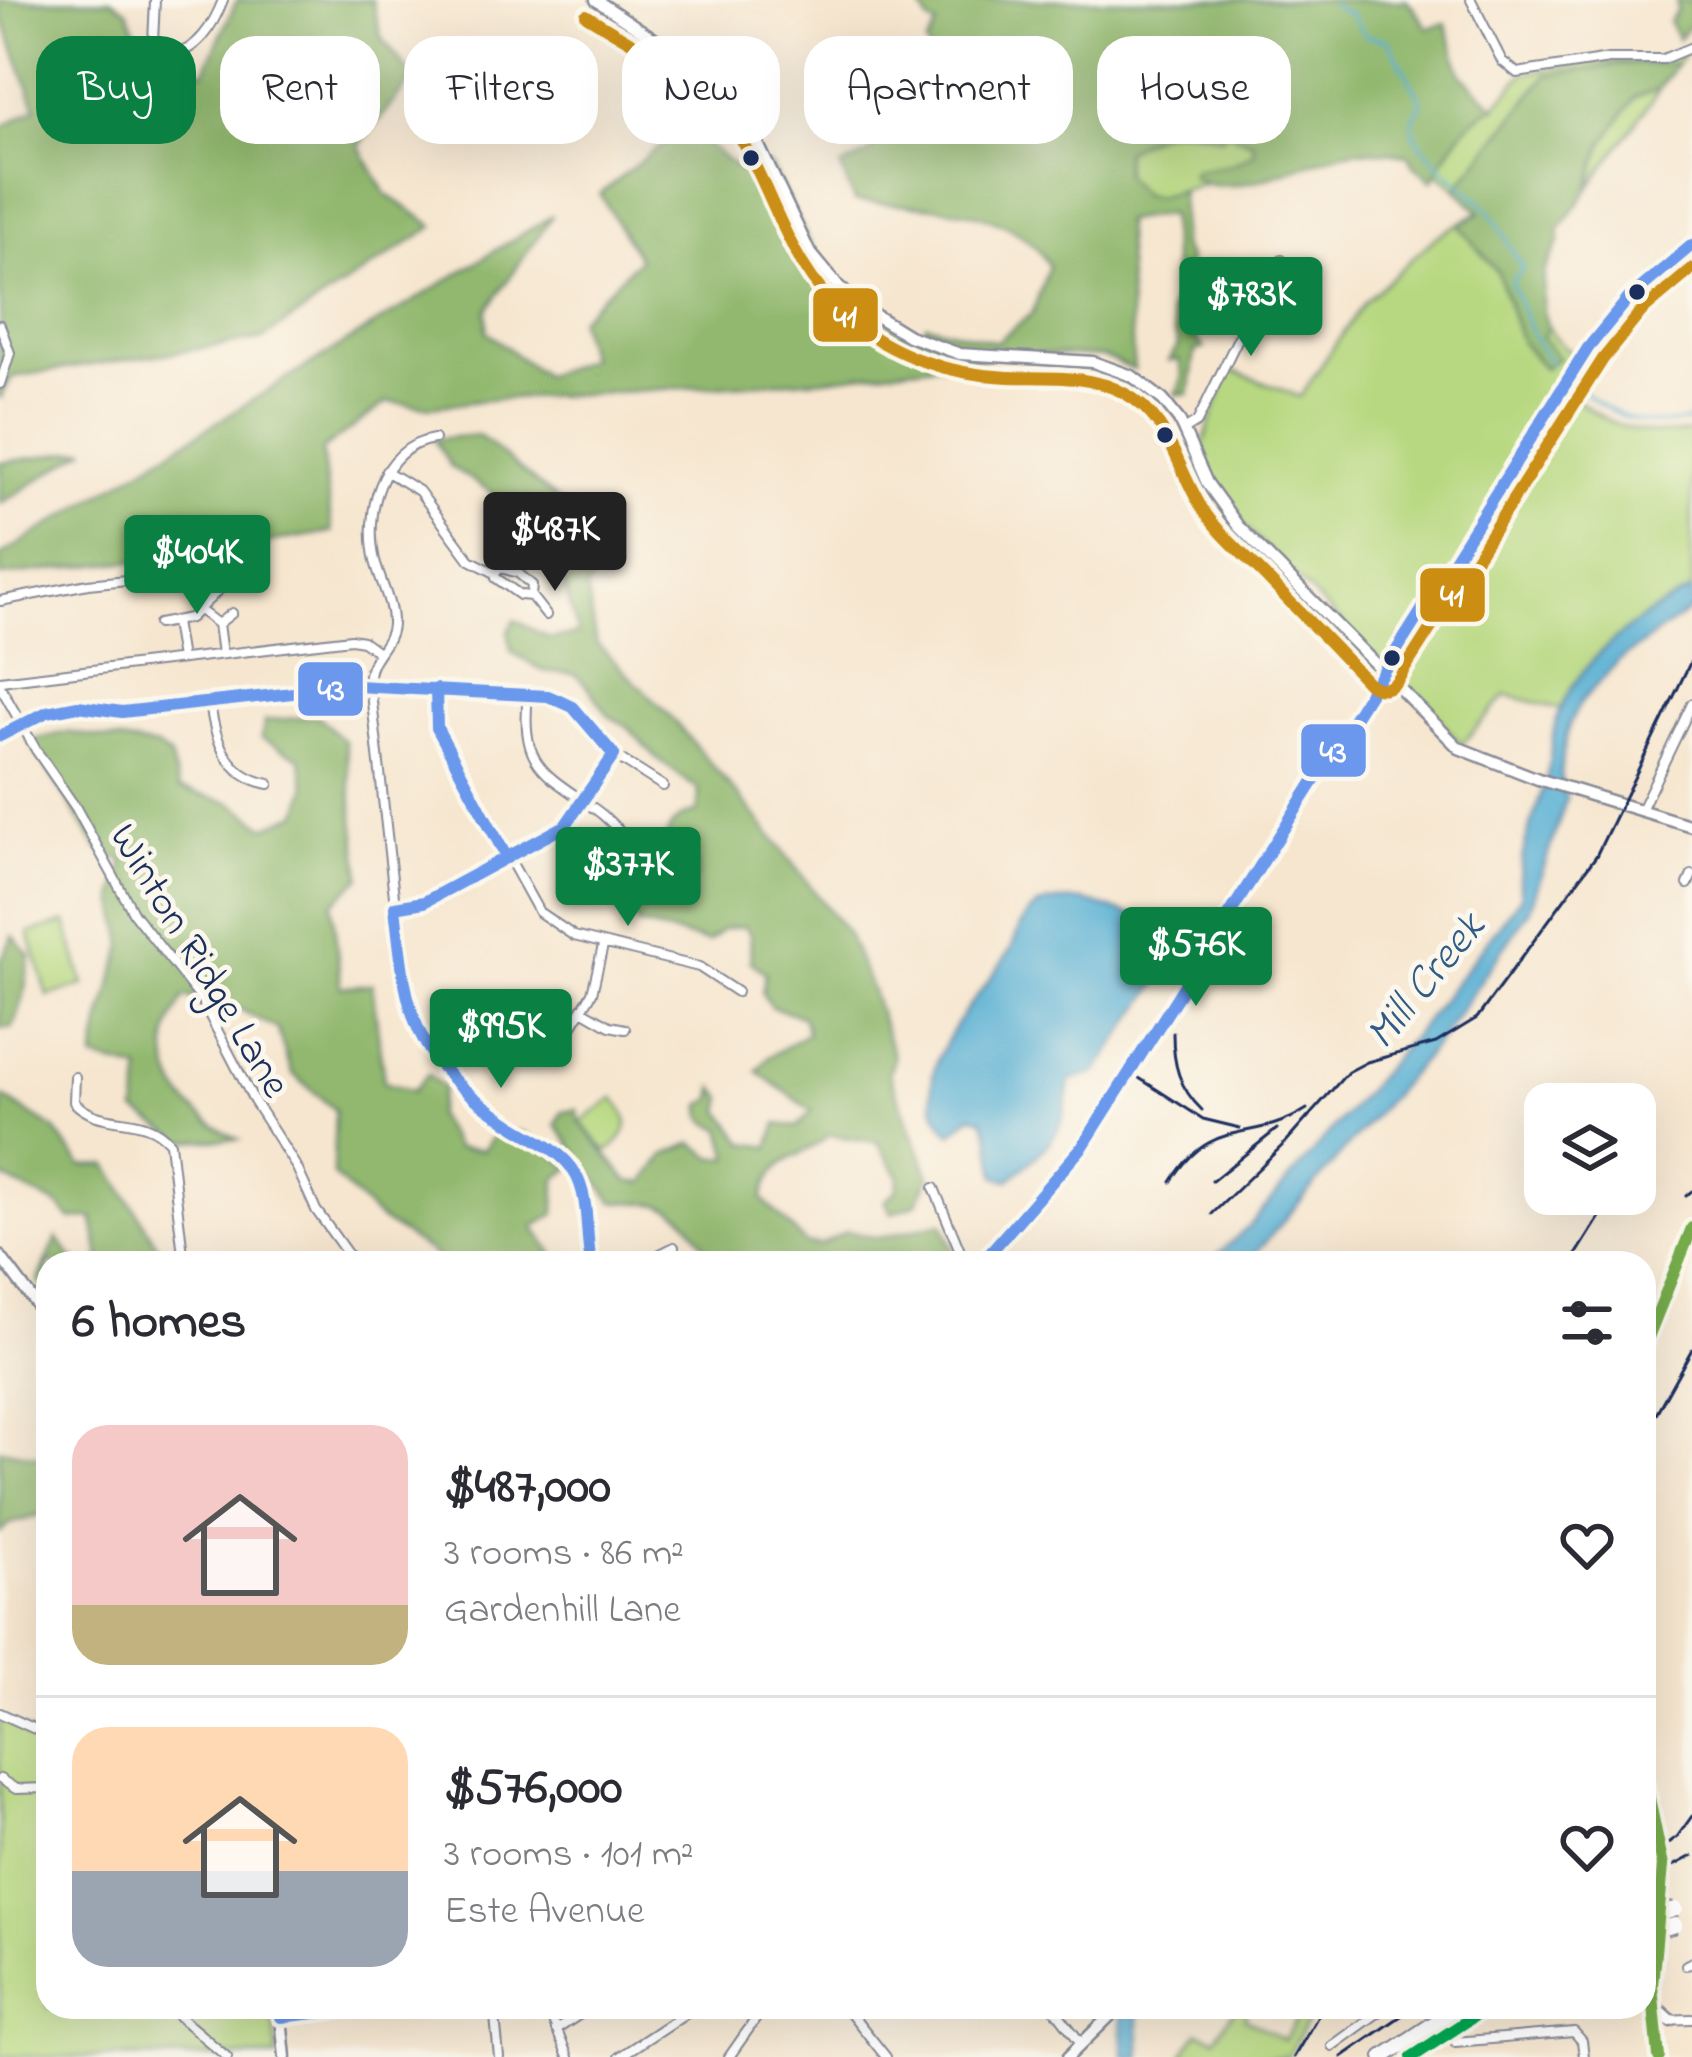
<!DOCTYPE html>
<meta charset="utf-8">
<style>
body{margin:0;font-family:"Indie Flower",sans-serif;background:#f2f2f3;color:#2b2b33;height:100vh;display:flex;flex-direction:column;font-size:45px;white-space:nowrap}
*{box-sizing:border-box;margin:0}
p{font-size:39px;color:#7c7c81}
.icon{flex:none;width:66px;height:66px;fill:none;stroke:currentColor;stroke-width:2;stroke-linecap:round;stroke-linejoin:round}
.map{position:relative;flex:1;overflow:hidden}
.panel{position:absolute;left:36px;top:1251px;width:1620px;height:768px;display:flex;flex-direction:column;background:#fff;border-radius:36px;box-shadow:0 12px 48px #0002}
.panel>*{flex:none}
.banner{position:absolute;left:36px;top:36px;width:1620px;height:108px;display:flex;gap:24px}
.controls{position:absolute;left:1524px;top:1083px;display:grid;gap:24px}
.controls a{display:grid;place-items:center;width:132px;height:132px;border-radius:24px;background:#fff;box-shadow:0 12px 48px #0002;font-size:60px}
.price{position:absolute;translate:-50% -102px;padding:0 27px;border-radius:12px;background:#0b8043;color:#fff;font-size:39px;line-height:78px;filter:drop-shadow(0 3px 6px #0008)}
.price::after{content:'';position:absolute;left:50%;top:72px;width:36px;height:27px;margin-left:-18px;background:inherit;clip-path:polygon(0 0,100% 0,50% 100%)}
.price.selected{background:#222;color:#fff}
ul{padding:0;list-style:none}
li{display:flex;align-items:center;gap:36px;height:300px;padding:0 36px}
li+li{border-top:3px solid #e1e1e2}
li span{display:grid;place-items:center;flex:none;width:336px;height:240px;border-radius:36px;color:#555}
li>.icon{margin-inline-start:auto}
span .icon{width:144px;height:144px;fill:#fffc;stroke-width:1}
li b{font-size:51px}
h2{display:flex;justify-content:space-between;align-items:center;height:144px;padding:0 36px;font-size:51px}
.chip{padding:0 42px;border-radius:36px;background:#fff;box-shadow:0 12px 48px #0002;font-size:42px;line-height:108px}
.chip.selected{background:#0b8043;color:#fff}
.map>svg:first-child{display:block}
</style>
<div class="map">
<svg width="1692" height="2057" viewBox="0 0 1692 2057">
<rect width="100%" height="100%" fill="#fbf7ec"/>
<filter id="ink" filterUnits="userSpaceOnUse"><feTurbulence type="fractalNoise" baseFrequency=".00833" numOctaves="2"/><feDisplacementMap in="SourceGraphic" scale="24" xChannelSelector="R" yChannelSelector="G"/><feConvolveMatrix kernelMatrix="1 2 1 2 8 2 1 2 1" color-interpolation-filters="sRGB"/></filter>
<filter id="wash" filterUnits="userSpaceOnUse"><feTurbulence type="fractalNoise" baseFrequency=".004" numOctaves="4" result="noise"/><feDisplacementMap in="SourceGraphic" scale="48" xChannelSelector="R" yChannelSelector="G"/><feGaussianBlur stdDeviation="2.7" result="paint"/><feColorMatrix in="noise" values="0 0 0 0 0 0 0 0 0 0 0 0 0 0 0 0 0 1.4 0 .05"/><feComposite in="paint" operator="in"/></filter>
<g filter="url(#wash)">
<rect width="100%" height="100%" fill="#f6e6cf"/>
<path fill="#b7d880" stroke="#69846f" stroke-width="3" d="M1407 0 1461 74 1495 107 1523 74 1588 62 1655 60 1686 51 1559 231C1560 246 1552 254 1546 267 1530 304 1547 342 1582 357L1562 389C1602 422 1640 442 1692 431V591C1638 613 1590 659 1560 709L1506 695 1462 744 1237 519 1199 455 1229 369 1300 397 1364 302 1437 236 1480 211 1394 132 1054 225V37Z
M66 922 84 985 48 996 29 933Z
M614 1098C634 1120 630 1135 607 1152L580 1122Z
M0 1719 48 1741V2007H272L278 2057H0Z
M1236 2007H1246L1245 2018 1284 2040 1303 2007H1315L1287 2057H1182L1198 2032 1215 2038Z"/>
<path fill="#91b86e" stroke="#567466" stroke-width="3" d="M0 0H111L127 10 146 54 204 72 237 0H372L381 37 413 77 359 146 386 194 434 226 262 339 12 377 0 399V128L36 108 0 11Z
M918 0H1407L1428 28 1446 24 1461 74 1496 107C1466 117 1446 154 1432 181L1414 165 1409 155C1391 153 1370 148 1352 151 1309 157 1229 206 1191 176L1194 170 1232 164 1253 153V142L1225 132 1222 138C1179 123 1164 128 1125 151L1124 175 1143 195 1157 197 1181 190V246L1188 258 1189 299 1183 310 1189 330 1204 348 1195 351 1189 394H1176L1183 377 1179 360 1169 361 1178 346 1170 312 1175 295 1169 214 1124 221 1134 370 1104 357 977 351 924 333 926 324 996 342 1032 314 1049 266C1013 201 918 207 854 201L841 167C879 149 875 154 882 114L952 96 963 63 934 56 926 45 937 26 929 22Z
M1677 0H1692V23L1678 39 1669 22 1677 11Z
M1677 63 1658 89 1635 97 1602 146 1588 190 1559 231 1560 241 1544 272 1543 312 1548 327 1542 337 1559 358 1544 368 1521 342 1498 273 1459 226 1480 212 1456 189 1547 75 1616 65Z
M689 130 740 171 770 165 825 272 893 328 986 358 825 379 487 400 430 407 387 402 322 450 332 532 194 554 0 576V556L553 215 487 310V332L543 376 589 359 578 319 639 259 600 194 652 152Z
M478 435 610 544 587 590 597 644 669 715 753 813 847 933 872 991 894 1058 889 1074 930 1177 916 1204 892 1213 885 1201 897 1190 899 1176 877 1142 829 1135C801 1162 776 1150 762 1198L806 1244 820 1245 847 1231 878 1238 942 1223 956 1258 946 1263H715C679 1206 682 1203 613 1202L556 1125 562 1112 577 1110 580 1122 628 1181 644 1183 665 1155 693 1143 714 1158 730 1157 722 1129C709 1124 701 1120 702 1105L713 1099 715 1087 724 1098 721 1111 745 1143 769 1147 777 1124 797 1127 812 1111 757 1071 769 1057 808 1033 802 1016 771 1007 762 993 766 973 751 962 750 934 744 926 723 929 708 942 639 925 624 899 634 881 665 894 697 877V865L665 844C668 823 678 817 698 811L699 790 656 758 626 725 609 716 587 685 574 674 543 671 512 652 508 631 515 620 550 639 578 634 563 581 551 557 501 518 491 492 451 467 434 439Z
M87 449 0 504V463Z
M318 716 345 742 361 877 332 904 341 987 372 984 384 1082 413 1091 428 1074 443 1088 436 1115 456 1148 483 1150 497 1130 525 1133 571 1168 556 1179 555 1214 534 1227 560 1263H439L435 1255 377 1217 333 1175 335 1110 292 1073 277 1029 224 1001 184 997C179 1008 170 1022 168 1033 160 1088 195 1117 238 1139L183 1141 136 1112 141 1071 94 1059 101 1020 124 944 115 899 124 861 98 849 30 741 67 732 157 747 170 757 179 789 232 803 266 827 299 813 306 787 300 758 261 738 265 721Z
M13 936 30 956 23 1000 13 1027 0 1029V962Z
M3 1097 54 1129 82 1166 108 1165 168 1263H95L100 1257 93 1218 70 1219 59 1206 0 1176Z
M57 1238 72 1258 82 1263H48V1294L38 1282Z
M0 1449 48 1458V1513L9 1524 0 1532Z"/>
<path fill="#56afd3" stroke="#386f98" stroke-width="3" d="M1692 591V609L1619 661 1580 703 1569 725 1563 753 1561 775 1566 800 1530 909 1442 1037 1255 1254 1244 1263H1208L1249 1226 1424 1023 1521 897C1515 858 1535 816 1546 779 1552 758 1550 735 1558 715 1578 661 1640 613 1692 591Z
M1085 901 1173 927 1181 934 1179 952 1096 1073 1070 1081C1064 1137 1050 1144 1009 1180L996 1177 990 1137 983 1119 972 1115 951 1134C894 1075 979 1001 1009 952 1017 939 1018 922 1031 911 1045 898 1067 901 1085 901Z
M1120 2007H1138L1141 2057H1124Z"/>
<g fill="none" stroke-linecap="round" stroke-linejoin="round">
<path stroke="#56afd3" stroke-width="3" d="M1332 5 1352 16 1365 35 1388 40 1422 102C1418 110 1411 119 1413 129 1419 152 1471 192 1489 211 1503 227 1508 250 1523 267L1511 283 1535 341 1551 363
M1583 391C1616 420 1649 431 1692 419"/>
</g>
</g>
<g filter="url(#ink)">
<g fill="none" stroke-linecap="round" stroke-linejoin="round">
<defs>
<path id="minor" d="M155 0 153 42 170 55C197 52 214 24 223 0
M1471 0 1502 61 1517 73 1609 59H1663L1692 47
M0 325 10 353 0 384
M1184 430 1197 422 1251 312 1278 278 1282 260
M434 439C380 447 364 515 375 561 380 581 393 604 392 625 391 644 371 656 369 675L405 994C424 1095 507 1106 571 1168L582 1191 591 1263
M386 471 419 491 470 560 495 573 496 578 520 595 531 596 532 585 518 573 501 568 495 573
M531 596 546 615
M0 601 88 584 146 578 178 568
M198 609 218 624
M175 622 181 659
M158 624 190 618 227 582
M222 654 218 624 232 613
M0 681 351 639 363 641 378 652
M0 686 36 750 76 808 134 914 201 999 254 1101 297 1168 316 1210 354 1263
M436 689 437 728 539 912 574 936 699 967 737 992
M528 694C520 769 545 773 599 812 615 824 624 840 642 849
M210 703C215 740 226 776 269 784
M0 736 47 712 78 706 122 712 356 686 528 694 567 703 614 755 663 786
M1641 810 1692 704
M1688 884 1692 875
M395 907 424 902 565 826 614 755
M582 1010 610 1026 625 1029
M565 1037 592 993 603 946
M75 1077 74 1102C102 1131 143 1110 170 1143L184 1263
M934 1188 965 1263
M642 1263 674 1247
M981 1263 1083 1146 1588 348 1628 299 1692 245
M0 1713 48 1735
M0 1779 16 1789 48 1788
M1644 1852 1658 1846
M1686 1965 1692 1962
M168 2007 227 2057
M494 2007 499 2057
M547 2007 568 2057
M846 2007 886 2057
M1053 2007 1080 2042
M281 2017 366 2007
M1656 2020 1692 2019
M556 2030 591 2007
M1574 2032 1582 2041 1584 2057
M1455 2042 1574 2032
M1332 2046 1386 2007
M619 2057 695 2007
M729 2057 764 2007"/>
<path id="major" d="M596 0 714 79 738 102 809 251 838 286 865 309 909 336 960 354 1093 362 1132 376 1163 400 1179 420 1207 483 1238 526 1459 748 1538 779 1692 826
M0 1256 48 1320
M1644 1347 1692 1228
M1644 1774 1663 1866 1652 1985 1659 2057
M1653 2004 1671 2020
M280 2007 285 2057
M1068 2057 1119 2007"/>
<path id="highway" d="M1383 2057 1459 2007
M1412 2057 1488 2007"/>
</defs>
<use href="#minor" stroke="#888a96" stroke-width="12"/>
<use href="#major" stroke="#888a96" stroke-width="15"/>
<use href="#highway" stroke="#888a96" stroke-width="18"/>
<use href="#minor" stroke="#fff" stroke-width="8"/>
<use href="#major" stroke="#fff" stroke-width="10"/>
<use href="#highway" stroke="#fff" stroke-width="14"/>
<path stroke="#1b2f5e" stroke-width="3" d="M1173 1033C1173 1064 1179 1088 1202 1110
M1139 1078 1203 1119 1240 1128
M1212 1181 1277 1129
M1171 1182C1213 1114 1251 1145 1307 1109
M1686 1196 1692 1191
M1212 1214 1286 1142 1348 1072 1367 1062 1436 1043 1477 1018 1596 856 1692 659
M1571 1263 1608 1204
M1644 1435 1692 1349
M1644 1861 1677 1837 1692 1816
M1644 1882 1692 1856
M1294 2057 1323 2007
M1342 2057 1414 2007"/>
<defs>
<path id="highway-bridge" d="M1644 1919 1676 1909
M1644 1934 1675 1925"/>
</defs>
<use href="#highway-bridge" stroke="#888a96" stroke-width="18" stroke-linecap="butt"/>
<use href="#highway-bridge" stroke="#fff" stroke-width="14"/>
<defs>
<path id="bus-1" d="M436 689 437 728 507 858
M0 736 47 712 78 706 122 712 356 686 548 696 573 707 614 755 565 826 424 902 395 907C407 1018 411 1058 509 1123 531 1138 561 1149 575 1173 590 1199 585 1234 591 1263
M981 1263 1083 1146 1588 348 1628 299 1692 245
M280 2007 281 2017 366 2007"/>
<path id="bus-2" d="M586 15C633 45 692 72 726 117 775 183 781 261 848 318 892 356 950 375 1008 377 1047 378 1089 374 1124 393 1168 416 1176 465 1200 505 1215 530 1240 551 1261 572 1297 609 1333 646 1369 684 1379 691 1389 690 1397 681L1603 359 1641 312 1692 269"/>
<path id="bus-3" d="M1644 1347 1692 1228
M1644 1774 1663 1866 1652 1985 1659 2057"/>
<path id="bus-4" d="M1412 2057 1488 2007"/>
</defs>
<use href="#bus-1" stroke="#fbf7ec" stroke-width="21"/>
<use href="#bus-2" stroke="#fbf7ec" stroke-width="21"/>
<use href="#bus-3" stroke="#fbf7ec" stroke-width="21"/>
<use href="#bus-4" stroke="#fbf7ec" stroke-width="21"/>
<use href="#bus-1" stroke="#6b98ec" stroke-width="12"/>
<use href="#bus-2" stroke="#cb8e13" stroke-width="12"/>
<use href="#bus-3" stroke="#75ab4c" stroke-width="12"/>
<use href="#bus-4" stroke="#00a651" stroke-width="12"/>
</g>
</g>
<g fill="#1b2f5e" stroke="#fbf7ec" stroke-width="4.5">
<circle cx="751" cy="158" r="10"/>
<circle cx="1637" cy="292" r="10"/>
<circle cx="1165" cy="435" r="10"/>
<circle cx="1392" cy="658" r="10"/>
</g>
<g text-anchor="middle" stroke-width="10" stroke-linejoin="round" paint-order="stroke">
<g font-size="42" fill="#1b2f5e" stroke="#fbf7ec">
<text transform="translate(202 959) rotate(59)" y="15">Winton Ridge Lane</text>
</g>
<g font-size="45" font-style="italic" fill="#305c87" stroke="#fbf7ec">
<text transform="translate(1423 979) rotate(-51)" y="16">Mill Creek</text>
</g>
</g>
<g stroke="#fbf7ec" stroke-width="4.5">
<rect x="811" y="286" width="69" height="58" rx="12" fill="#cb8e13"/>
<rect x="1418" y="566" width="69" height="58" rx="12" fill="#cb8e13"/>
<rect x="296" y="660" width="69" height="58" rx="12" fill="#6b98ec"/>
<rect x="1299" y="722" width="69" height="57" rx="12" fill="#6b98ec"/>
</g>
<g font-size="33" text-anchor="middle" font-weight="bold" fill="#fff">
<text x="845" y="327">41</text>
<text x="1452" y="606">41</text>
<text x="331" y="700">43</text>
<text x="1333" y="762">43</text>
</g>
</svg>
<div class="controls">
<a><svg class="icon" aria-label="layers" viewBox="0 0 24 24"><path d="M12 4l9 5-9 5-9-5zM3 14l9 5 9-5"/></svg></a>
</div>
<b class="price" style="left:1251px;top:359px">$783K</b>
<b class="price selected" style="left:555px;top:594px">$487K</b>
<b class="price" style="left:197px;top:617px">$404K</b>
<b class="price" style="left:628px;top:929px">$377K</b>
<b class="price" style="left:1196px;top:1009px">$576K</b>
<b class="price" style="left:501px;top:1091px">$995K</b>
<div class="banner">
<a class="chip selected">Buy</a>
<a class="chip">Rent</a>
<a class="chip">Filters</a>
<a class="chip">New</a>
<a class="chip">Apartment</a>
<a class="chip">House</a>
</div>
<section class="panel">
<h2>6 homes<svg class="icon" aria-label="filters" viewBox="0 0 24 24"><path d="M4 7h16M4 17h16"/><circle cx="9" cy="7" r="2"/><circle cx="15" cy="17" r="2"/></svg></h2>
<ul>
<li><span style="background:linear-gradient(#f6c9c9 75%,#c2b280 0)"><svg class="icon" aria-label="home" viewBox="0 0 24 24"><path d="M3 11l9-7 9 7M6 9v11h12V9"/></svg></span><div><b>$487,000</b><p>3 rooms · 86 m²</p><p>Gardenhill Lane</p></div><svg class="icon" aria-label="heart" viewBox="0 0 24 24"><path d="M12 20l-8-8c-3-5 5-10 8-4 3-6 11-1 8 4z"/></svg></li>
<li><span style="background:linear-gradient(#ffd9b3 60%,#9aa5b1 0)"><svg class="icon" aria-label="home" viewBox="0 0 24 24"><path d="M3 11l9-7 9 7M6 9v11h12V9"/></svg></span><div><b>$576,000</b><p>3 rooms · 101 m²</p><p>Este Avenue</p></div><svg class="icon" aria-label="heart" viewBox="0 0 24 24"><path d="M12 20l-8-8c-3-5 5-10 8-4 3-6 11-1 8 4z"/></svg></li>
</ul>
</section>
</div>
